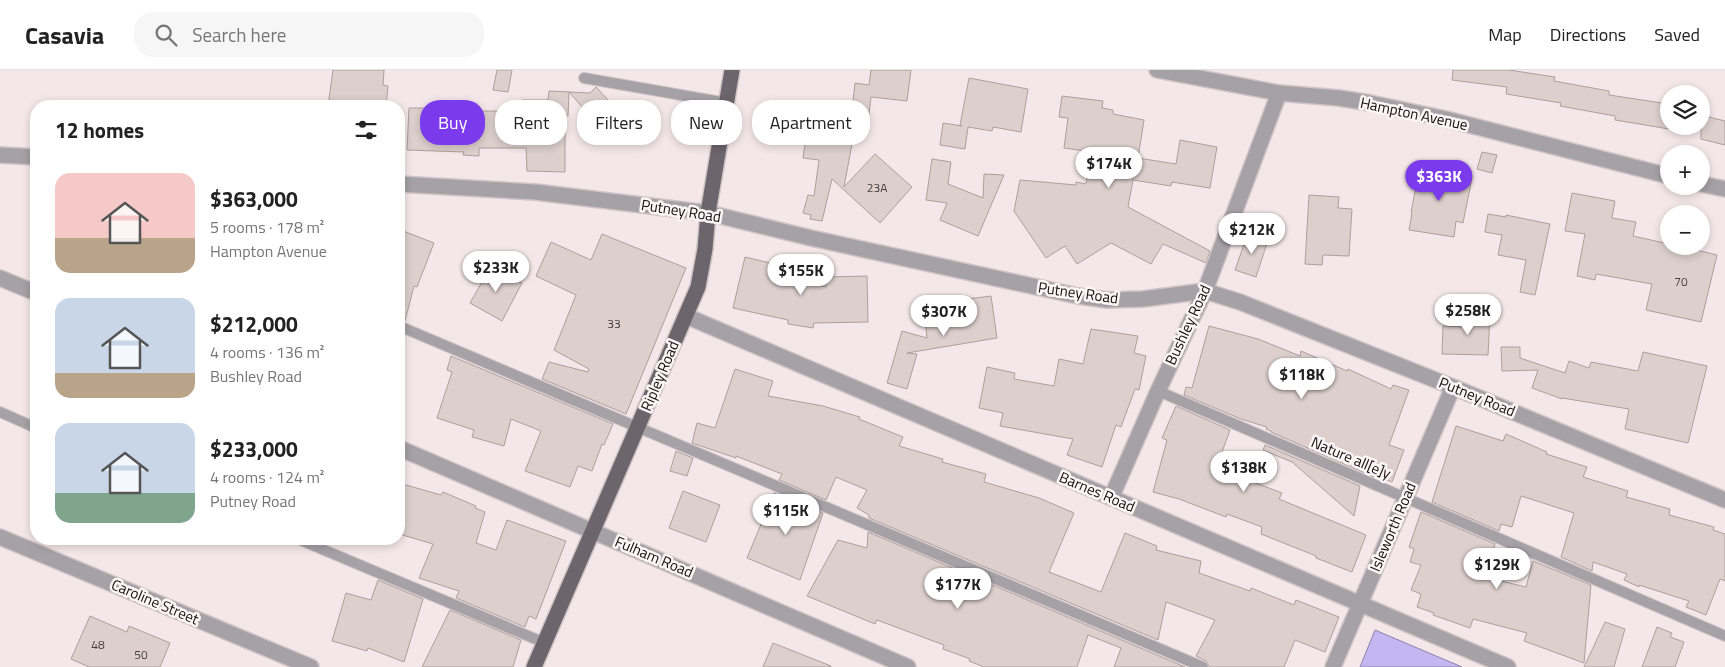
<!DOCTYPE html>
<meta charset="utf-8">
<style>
body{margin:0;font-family:"Titillium Web",sans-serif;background:#f6f6f6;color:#222;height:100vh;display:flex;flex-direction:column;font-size:19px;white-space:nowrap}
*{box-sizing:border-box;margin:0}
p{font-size:16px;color:#767676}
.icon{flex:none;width:28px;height:28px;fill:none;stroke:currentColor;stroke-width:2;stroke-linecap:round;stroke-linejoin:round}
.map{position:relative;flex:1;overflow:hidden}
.sheet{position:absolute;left:30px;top:30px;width:375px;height:445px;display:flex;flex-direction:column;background:#fff;border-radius:20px;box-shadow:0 2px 8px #0003}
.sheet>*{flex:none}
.guide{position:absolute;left:420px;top:30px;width:475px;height:45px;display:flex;gap:10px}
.tools{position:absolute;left:1660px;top:15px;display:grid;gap:10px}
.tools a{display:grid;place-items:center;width:50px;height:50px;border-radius:50%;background:#fff;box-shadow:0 2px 8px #0003;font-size:25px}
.price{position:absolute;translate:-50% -42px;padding:0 11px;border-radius:18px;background:#fff;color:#222;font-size:16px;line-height:32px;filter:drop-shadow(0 1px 2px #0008)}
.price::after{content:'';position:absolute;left:50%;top:30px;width:15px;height:11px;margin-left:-8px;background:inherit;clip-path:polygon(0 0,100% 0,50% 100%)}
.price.selected{background:#7c3aed;color:#fff}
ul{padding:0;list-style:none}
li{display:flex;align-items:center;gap:15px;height:125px;padding:0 25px}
li span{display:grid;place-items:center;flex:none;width:140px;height:100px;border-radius:15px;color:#555}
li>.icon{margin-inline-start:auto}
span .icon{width:60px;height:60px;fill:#fffc;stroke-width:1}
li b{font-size:21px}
h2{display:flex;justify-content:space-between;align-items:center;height:60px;padding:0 25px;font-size:21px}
.pill{padding:0 18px;border-radius:20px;background:#fff;box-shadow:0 2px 8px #0003;font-size:18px;line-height:45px}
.pill.selected{background:#7c3aed;color:#fff}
header{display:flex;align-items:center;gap:30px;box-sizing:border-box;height:70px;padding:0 25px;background:#fff;border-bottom:1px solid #e0e0e0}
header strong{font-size:24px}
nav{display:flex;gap:28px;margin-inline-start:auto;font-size:18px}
.search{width:350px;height:45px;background:#f6f6f6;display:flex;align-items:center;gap:12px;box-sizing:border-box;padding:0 18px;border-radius:20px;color:#767676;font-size:19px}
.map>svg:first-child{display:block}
</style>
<header>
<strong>Casavia</strong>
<div class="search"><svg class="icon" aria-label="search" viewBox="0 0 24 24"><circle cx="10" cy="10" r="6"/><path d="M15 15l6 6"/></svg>Search here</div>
<nav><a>Map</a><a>Directions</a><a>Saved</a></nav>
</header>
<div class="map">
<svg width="1725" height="597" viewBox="0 0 1725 597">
<rect width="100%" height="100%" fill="#f4e7ea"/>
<path fill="#c4b6f0" stroke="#8f83ac" d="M1375 560 1462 597H1360Z"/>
<path fill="#dccfcc" stroke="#ac9f9c" d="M333 0H384L383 15 388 16 386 36H328Z
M497 0H512L508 22 493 20Z
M871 0H911L907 31 871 27 868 52 851 50 855 13 869 15Z
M1453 0H1509L1555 7 1554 11 1609 21V25L1669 34V59L1615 50V46L1560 36 1561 33 1506 24 1507 17 1452 10Z
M969 8 1028 19 1021 62 993 57 992 61 968 57 965 79 940 75 943 53 962 56 960 55Z
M596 17 610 32 592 48 569 22 568 46H565V102L527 101 526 78H479V86L463 85 464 82 407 80 409 38H429L428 49 480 51V41H521L522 30H548L549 21 590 23Z
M1062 26 1103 31 1102 38 1113 40V44L1144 50 1138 88 1176 94 1180 70 1217 77 1210 118 1172 112 1171 116 1133 110 1128 137 1210 181 1206 193 1163 174 1151 194 1111 173 1077 194 1065 176 1046 188 1014 141 1020 110 1076 115V112L1086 114 1092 82 1064 78 1068 48 1059 47Z
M1701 45 1725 51V75L1701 69Z
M807 58 854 63 844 117 875 84 912 117 880 153 832 109 822 151 810 149 811 145 803 143 808 125 814 126 819 90 803 88Z
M1482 82 1497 85 1492 103 1477 99Z
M932 89 951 92 948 114 983 128 984 104 1004 105 978 166 940 150 947 133 926 130Z
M1420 97 1472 108 1463 153 1456 151 1454 167 1409 160 1412 143 1411 142Z
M1572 123 1615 131 1612 148 1636 152 1633 166 1669 174V176H1680L1717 185 1701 252 1646 240 1652 214 1596 204 1595 210 1577 206 1585 164 1565 161Z
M1309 125 1339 127 1338 138 1352 139 1349 186 1323 185 1322 195 1305 194Z
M1488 144 1506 147V145L1550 154 1535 225 1520 222 1526 190 1498 185 1502 165 1485 162Z
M403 161 434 173 417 217 414 216 405 251 399 249V172Z
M1248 163 1268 170 1256 207 1235 200Z
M602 164 686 198 626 344 542 309 549 292 588 302 589 299 554 280 576 225 536 206 551 172 591 190Z
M745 187 787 197 785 208 826 217V207L867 206 868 252 814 253 813 258 788 254V250L733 238Z
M491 196 522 213 502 251 470 233Z
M991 226 997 268 907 283 917 284 907 319 887 313 902 261 927 268 925 250 970 243 967 229Z
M1464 243 1490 244 1488 285 1442 284 1443 256 1464 257Z
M1209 256 1258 269 1300 286 1301 281 1347 301 1348 299 1391 319 1393 315 1409 320 1389 375 1404 380 1392 412 1375 405 1374 407 1271 362V361L1266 359 1267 357 1241 349 1184 325 1186 317 1192 318Z
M1091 259 1138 266 1134 283 1146 286 1139 320 1135 319 1121 357 1116 355 1102 397 1067 385 1073 369 1000 356 1003 343 979 338 987 297 1015 303 1014 309 1054 316 1059 289 1083 294Z
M1501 277H1520V288L1565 303 1569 291 1589 298 1591 292 1638 301 1643 282 1707 296 1688 373 1625 359 1629 339 1562 328V329L1532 318 1538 300 1502 301Z
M451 286 613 354 604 375 602 374 592 401 578 396 570 417 525 401 541 361 511 349 504 376 472 367 474 360 437 348 452 302 447 300Z
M735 299 773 311 768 326 823 336 860 347 859 349 903 367 899 376 943 389 942 392 986 404 984 412 1039 428 1074 443 1049 502 1101 522 1125 463 1157 476 1156 480 1201 491 1199 503 1250 521 1251 518 1294 535 1296 530 1339 547 1325 582 1295 570 1284 597H1210L1206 591 1196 586 1215 550 1166 532 1158 570 869 448V445L857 438 867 420 836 407 826 430 779 410 782 404 736 386V388L692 373 697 353 715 358Z
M1176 336 1230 360 1217 396 1241 405 1240 407 1282 423 1279 429 1366 465 1352 502 1316 488V486L1261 464 1262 457 1227 444 1226 447 1179 429 1153 422 1167 370 1162 368Z
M1456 356 1503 371 1506 364 1547 382 1546 384 1587 397 1583 407 1628 421 1626 427 1670 439 1669 445 1714 457 1713 460 1725 464V511L1720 509 1706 545 1686 537 1689 531 1639 515V517L1624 510 1627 504 1593 492 1592 501 1561 487 1574 443 1521 426 1512 457 1501 454 1499 461 1432 432Z
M1265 375 1360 416 1354 446 1292 392 1263 380Z
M676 381 693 388 687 406 670 401Z
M399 413 441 425 443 422 476 436 475 438 485 442 476 473 496 480 507 450 566 471 536 549 529 546 525 557 456 528 459 521 419 508 433 474 399 464Z
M683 421 720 435 706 472 669 458Z
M774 423 823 443 800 510 747 488Z
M1421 442 1495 474 1488 500 1491 501 1488 508 1526 517 1533 491 1591 515 1584 593 1524 571 1527 563 1473 549 1470 558 1433 545 1434 543 1417 537 1421 524 1411 520 1421 495 1410 492 1414 479 1409 477Z
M868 462 1185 597H1114L1121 578 1088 565 1077 597H984L969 591 970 589 943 579 944 575 877 550 875 554 807 526 838 470 867 478Z
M378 510 423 529 404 592 368 578 367 581 332 571 346 523 371 530Z
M450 540 521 570 513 597H422Z
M90 546 127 562 129 556 170 573 160 597H89L71 589Z
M1605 552 1625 559 1614 597H1584Z
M1657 557 1672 563 1670 567 1684 572 1675 597H1642Z
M773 573 831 596V597H763Z"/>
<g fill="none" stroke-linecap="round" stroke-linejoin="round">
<defs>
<path id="service" d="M584 8 727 33
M399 256 1203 597
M1158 321 1725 566
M0 342 36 358
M298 469 545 573"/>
<path id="minor" d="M1157 0 1279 23 1339 28 1370 33 1446 49 1669 106
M0 85 36 87
M399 114 535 122 708 143 811 168 1078 226 1107 230 1143 229 1205 221 1240 232 1453 317 1725 430
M1701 114 1725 119
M0 208 36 223
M686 246 1508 597
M399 378 908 597
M1111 428 1158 321 1205 221 1279 23
M1333 597 1453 317"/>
<path id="tertiary" d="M0 467 311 597"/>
<path id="primary" d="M534 597 698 217 705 179 708 143 732 0"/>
</defs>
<use href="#service" stroke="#d0c4c7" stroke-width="12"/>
<use href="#minor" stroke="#d0c4c7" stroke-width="18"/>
<use href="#tertiary" stroke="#d0c4c7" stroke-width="18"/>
<use href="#primary" stroke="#d0c4c7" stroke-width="18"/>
<use href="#service" stroke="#a5a1a5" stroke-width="10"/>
<use href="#minor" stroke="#a5a1a5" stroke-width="15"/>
<use href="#tertiary" stroke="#a5a1a5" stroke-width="15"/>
<use href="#primary" stroke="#6c656b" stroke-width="15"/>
</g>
<g text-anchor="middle" stroke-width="5" stroke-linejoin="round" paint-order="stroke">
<g font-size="12" fill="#443e3e">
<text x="877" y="122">23A</text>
<text x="1681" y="216">70</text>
<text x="614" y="258">33</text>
<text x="98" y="579">48</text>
<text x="141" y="589">50</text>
</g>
<g font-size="15" fill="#120d0e" stroke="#fef5f7">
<text transform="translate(1414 44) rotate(12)" y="5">Hampton Avenue</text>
<text transform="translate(681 141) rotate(9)" y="5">Putney Road</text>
<text transform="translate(1078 223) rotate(8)" y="5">Putney Road</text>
<text transform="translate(1188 255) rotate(-65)" y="5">Bushley Road</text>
<text transform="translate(660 306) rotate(-67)" y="5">Ripley Road</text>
<text transform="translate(1477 327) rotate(22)" y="5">Putney Road</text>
<text transform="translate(1351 388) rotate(23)" y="5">Nature all[e]y</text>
<text transform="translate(1097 422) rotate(23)" y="5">Barnes Road</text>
<text transform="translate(1393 457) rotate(-67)" y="5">Isleworth Road</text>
<text transform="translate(654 487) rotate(23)" y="5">Fulham Road</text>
<text transform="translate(155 532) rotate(23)" y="5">Caroline Street</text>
</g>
</g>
</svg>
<div class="tools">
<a><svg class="icon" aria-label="layers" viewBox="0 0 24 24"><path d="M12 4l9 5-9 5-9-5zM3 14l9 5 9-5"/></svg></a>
<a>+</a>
<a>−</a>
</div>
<b class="price" style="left:1109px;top:119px">$174K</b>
<b class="price selected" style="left:1439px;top:132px">$363K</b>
<b class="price" style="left:1252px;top:185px">$212K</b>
<b class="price" style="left:496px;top:223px">$233K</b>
<b class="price" style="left:801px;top:226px">$155K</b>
<b class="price" style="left:1468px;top:266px">$258K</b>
<b class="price" style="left:944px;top:267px">$307K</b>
<b class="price" style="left:1302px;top:330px">$118K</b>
<b class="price" style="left:1244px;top:423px">$138K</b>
<b class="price" style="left:786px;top:466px">$115K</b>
<b class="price" style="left:1497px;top:520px">$129K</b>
<b class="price" style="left:958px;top:540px">$177K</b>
<div class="guide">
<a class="pill selected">Buy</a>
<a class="pill">Rent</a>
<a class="pill">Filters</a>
<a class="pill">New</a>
<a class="pill">Apartment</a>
</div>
<section class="sheet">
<h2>12 homes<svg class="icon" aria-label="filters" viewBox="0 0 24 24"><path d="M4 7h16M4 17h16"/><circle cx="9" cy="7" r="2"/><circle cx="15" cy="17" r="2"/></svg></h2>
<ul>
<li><span style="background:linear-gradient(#f6c9c9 65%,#b9a48a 0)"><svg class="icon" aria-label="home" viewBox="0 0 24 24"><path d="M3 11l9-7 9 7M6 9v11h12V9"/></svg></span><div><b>$363,000</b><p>5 rooms · 178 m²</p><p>Hampton Avenue</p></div></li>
<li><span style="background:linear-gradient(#c9d6e8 75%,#b9a48a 0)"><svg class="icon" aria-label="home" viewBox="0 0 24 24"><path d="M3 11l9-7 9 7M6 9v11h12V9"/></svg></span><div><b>$212,000</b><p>4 rooms · 136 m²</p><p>Bushley Road</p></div></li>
<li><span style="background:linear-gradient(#c9d6e8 70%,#7fa58c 0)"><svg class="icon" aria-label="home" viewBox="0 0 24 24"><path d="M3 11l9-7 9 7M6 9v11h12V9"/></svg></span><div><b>$233,000</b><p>4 rooms · 124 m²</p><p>Putney Road</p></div></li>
</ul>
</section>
</div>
